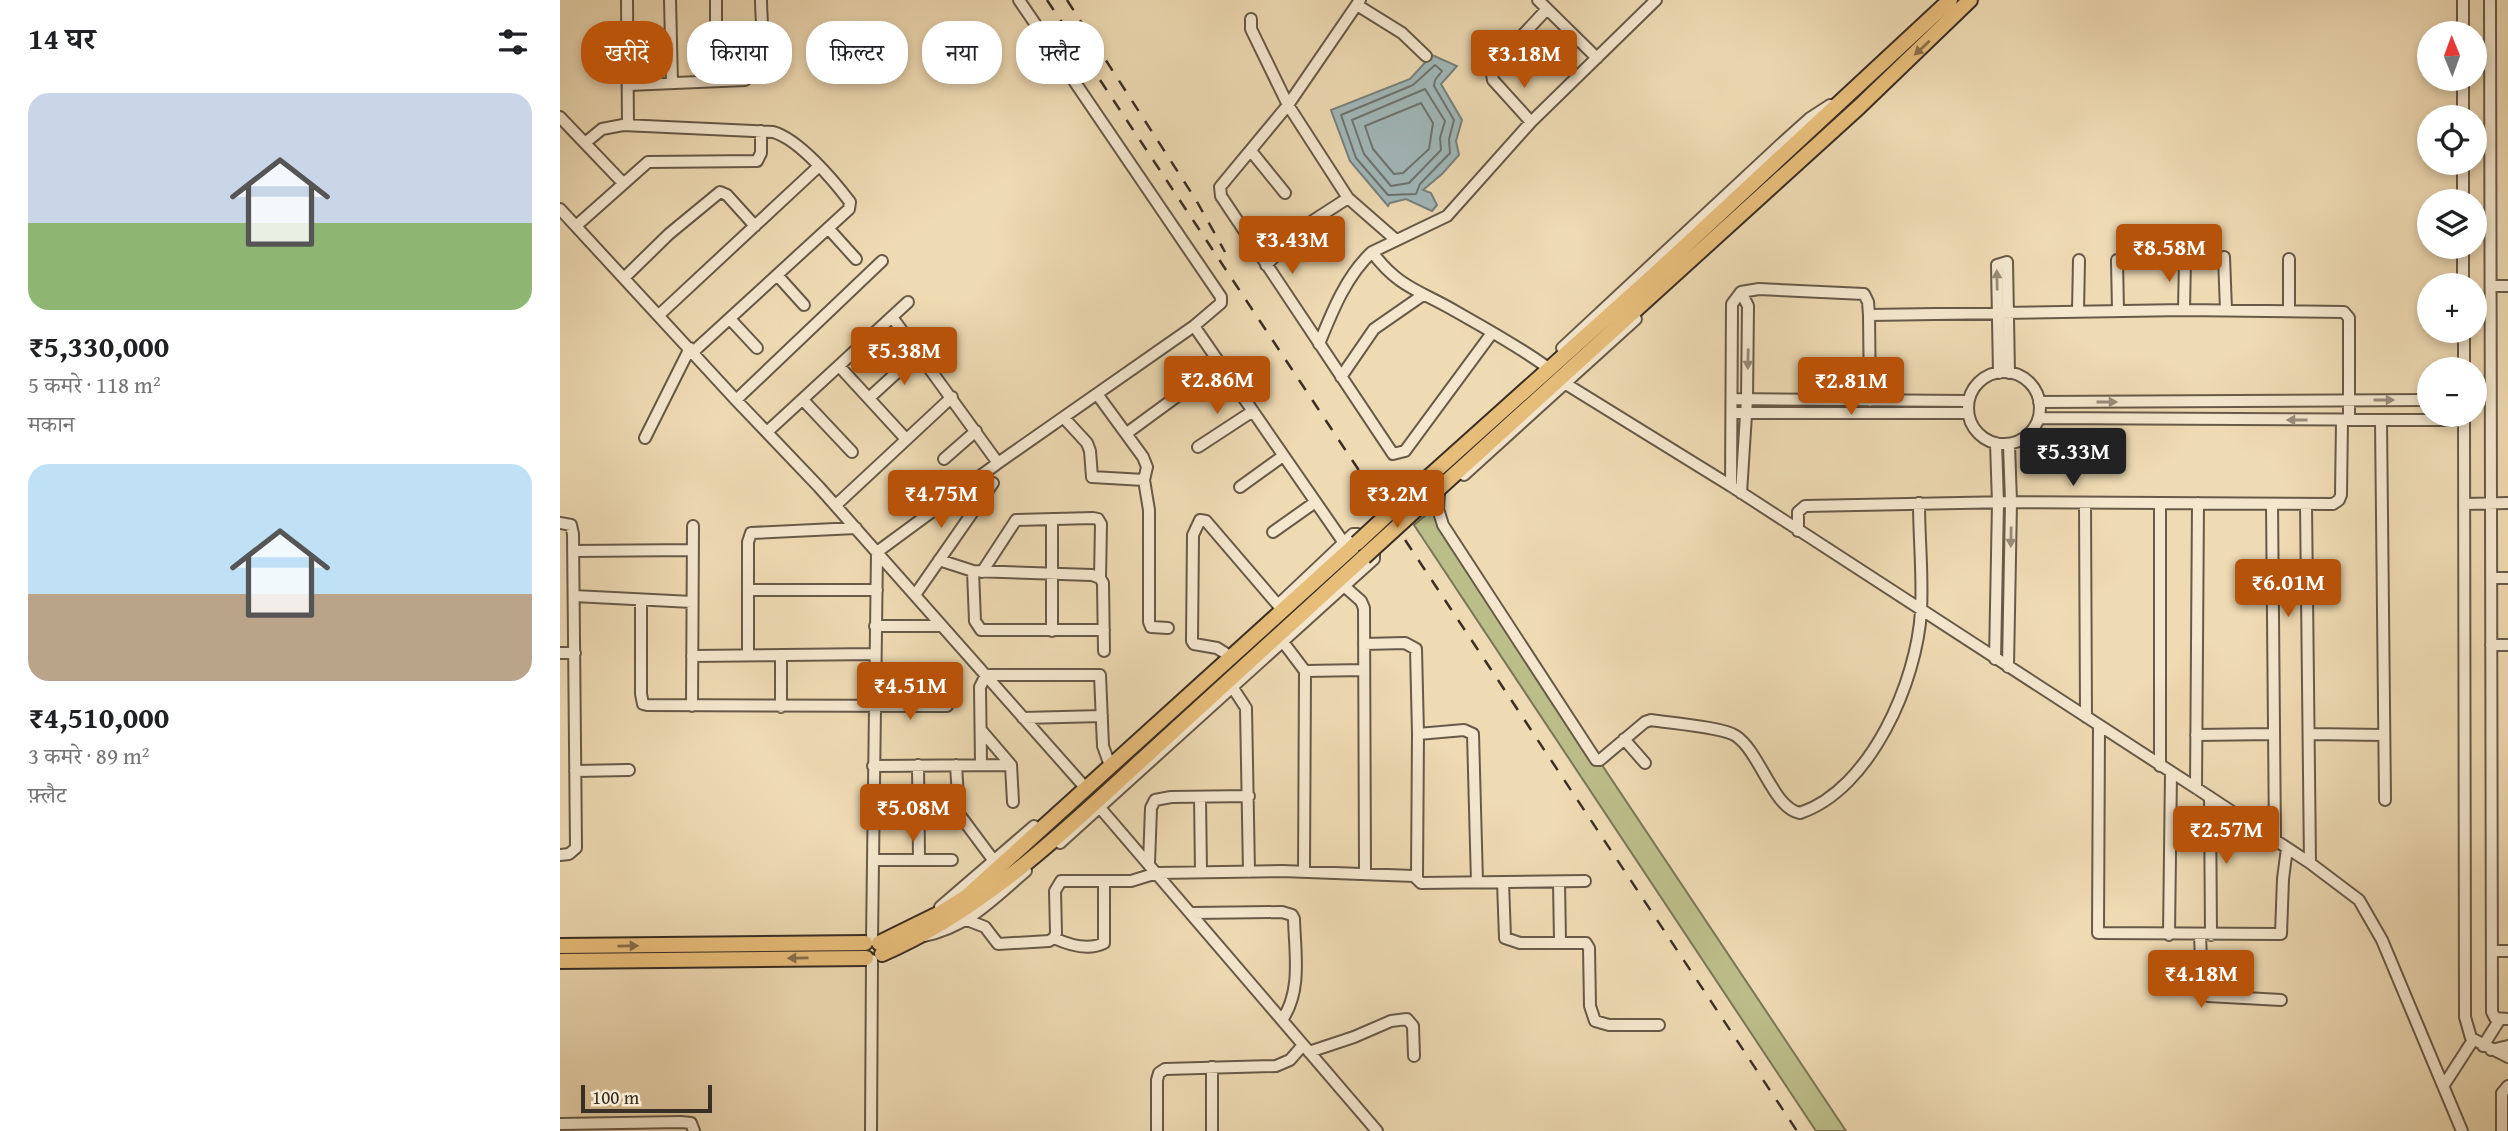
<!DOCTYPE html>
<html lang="hi">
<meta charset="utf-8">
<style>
body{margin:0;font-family:"Gentium Book Plus","Noto Serif Devanagari",serif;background:#f2f2f2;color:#202124;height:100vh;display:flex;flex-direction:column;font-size:26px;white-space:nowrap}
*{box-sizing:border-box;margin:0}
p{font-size:23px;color:#757577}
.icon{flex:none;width:38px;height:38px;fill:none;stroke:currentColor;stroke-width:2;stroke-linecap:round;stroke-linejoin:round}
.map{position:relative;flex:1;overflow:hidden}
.panel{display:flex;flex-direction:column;background:#fff;width:560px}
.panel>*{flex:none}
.hud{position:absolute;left:21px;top:21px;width:665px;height:63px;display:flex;gap:14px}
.needle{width:46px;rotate:359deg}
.tools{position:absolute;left:1857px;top:21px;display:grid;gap:14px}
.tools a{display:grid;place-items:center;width:70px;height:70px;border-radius:50%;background:#fff;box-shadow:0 4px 10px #0003;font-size:35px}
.scale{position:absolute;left:21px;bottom:18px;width:131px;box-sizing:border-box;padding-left:7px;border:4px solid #3a2f25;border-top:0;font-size:19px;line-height:24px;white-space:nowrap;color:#3a2f25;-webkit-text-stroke:5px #f4e7ce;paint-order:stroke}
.price{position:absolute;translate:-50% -60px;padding:0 16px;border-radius:7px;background:#b45309;color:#fff;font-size:23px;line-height:46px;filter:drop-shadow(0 2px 4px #0008)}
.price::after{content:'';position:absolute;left:50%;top:42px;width:21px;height:16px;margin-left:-10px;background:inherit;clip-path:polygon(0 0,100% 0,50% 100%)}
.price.on{background:#222;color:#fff}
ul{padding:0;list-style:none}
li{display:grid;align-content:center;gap:14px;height:371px;padding:0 28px}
li span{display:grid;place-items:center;height:217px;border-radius:21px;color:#555}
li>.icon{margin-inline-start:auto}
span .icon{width:126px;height:126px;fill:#fffc;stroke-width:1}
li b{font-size:30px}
h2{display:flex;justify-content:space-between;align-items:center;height:84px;padding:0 28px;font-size:30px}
.pill{padding:0 24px;border-radius:28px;background:#fff;box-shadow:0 4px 10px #0003;font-size:24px;line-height:63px}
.pill.on{background:#b45309;color:#fff}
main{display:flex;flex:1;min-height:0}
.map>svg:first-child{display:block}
</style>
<main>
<section class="panel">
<h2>14 घर<svg class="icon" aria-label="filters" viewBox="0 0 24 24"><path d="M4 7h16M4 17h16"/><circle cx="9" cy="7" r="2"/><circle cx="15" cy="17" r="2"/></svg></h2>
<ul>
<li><span style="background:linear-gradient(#c9d6e8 60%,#8fb573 0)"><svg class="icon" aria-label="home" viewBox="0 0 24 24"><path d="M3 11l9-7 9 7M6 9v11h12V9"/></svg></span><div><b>₹5,330,000</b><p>5 कमरे · 118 m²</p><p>मकान</p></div></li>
<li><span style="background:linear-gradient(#bfe0f5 60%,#b9a48a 0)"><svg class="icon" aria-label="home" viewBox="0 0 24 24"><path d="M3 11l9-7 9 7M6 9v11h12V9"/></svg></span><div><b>₹4,510,000</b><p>3 कमरे · 89 m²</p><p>फ़्लैट</p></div></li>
</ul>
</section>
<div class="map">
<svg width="1948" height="1131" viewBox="0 0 1948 1131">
<rect width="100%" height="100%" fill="#eedab3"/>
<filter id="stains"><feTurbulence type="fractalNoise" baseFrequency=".00286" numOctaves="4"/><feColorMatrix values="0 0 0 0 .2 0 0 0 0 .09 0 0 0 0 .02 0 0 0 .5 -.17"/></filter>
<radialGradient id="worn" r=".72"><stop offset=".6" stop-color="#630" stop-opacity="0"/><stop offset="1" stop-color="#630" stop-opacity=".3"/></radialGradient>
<path fill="#bcbe8a" stroke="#7b7658" stroke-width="2" d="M872 510 1286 1131H1256L854 525Z"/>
<path fill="#a0b7b9" stroke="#77817e" stroke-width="2" d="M872 55 897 66 881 84 902 120 896 141 899 155 882 174 863 190 871 193 877 205 872 211 846 199 830 203 828 206 790 161 771 110 850 79Z"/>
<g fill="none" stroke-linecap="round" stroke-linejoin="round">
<path stroke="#6d736f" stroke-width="2" d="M875 65 882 71 875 80 874 86 894 120 889 139 890 153 860 184 856 194 828 195 796 158 781 115 853 85Z
M865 89 885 121 880 138 881 150 849 183 831 186 804 154 792 120Z
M861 103 873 123 869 149 843 173 834 174 813 149 805 126Z"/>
<defs>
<path id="minor" d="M67 0 68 125
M110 0 112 83
M156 0V81
M800 0 728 105 660 187 661 196 833 454 845 451 932 333
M978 0 1037 58
M1903 0V33
M1930 0 1932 1012 1935 1018 1948 1019
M797 5 842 33 866 56
M691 19V29L728 105 788 198 836 240
M1903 79V117
M68 85 185 80C209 62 201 26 201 0
M0 117 63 183
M971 122 933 80 931 69 987 9
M25 143 42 129 63 125 213 132C239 139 274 181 290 202L289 209 133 352
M691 151 725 193
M1903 163V201
M0 209 176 400 259 487 522 784
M16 226 88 162 197 161 201 153V131
M268 228 296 259
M1903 247V285
M812 252C839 288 859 290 895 311 925 328 956 345 984 365
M1664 257 1666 310
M1557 260 1558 311
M706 265 751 222 788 198
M217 275 244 305
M64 278 109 234 160 192 167 195 195 226
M1931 286H1948
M1624 310 1625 258
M1518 311 1519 260
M1729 311V259
M99 315 258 167
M1309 315 1624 310 1784 312 1789 318V420
M332 317 438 463
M170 319 197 348
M634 326 784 543
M1904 331V369
M759 344C772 312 786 276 812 252L887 216 971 122 1096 0
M1002 348 1221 144 1250 118 1270 105
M279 366 346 439
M1408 408a36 36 0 1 1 72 0a36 36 0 1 1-72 0Z
M1439 373 1437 265 1447 262 1449 373
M781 377 814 329 863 295
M1006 384 1171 486 1636 788 1750 863 1799 900 1822 940 1902 1131
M537 394 583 457 587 467 584 480
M309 398 358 353
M1173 399 1408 401
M176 400 322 261
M243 400 292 452
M1479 402 1869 400
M1172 413H1408
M1904 415 1905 1017 1911 1038 1948 1057
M504 418 527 443 530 451 532 477 584 480 589 510V622L591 627 608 628
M1479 418 1904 420
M1821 420 1825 800
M207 432 348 302
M567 433 661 364
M85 438 130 348
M638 447 693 411
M384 459 416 431
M904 475 1076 319
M1171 486 1172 304 1181 292 1199 289 1304 294 1308 302 1309 315 1310 401
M680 487 723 456
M1181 493 1187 399 1188 306 1181 292
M879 494 878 509 883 525 1036 760H1040L1085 722 1091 720C1109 723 1163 727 1176 736 1200 752 1213 808 1240 813 1311 789 1357 681 1361 611 1363 575 1359 539 1359 503
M1525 504 1526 717
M1600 504V766
M1712 504 1715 840
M1746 504 1750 863
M1904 504 1948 503
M276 505 392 397
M0 523 11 525 13 534 16 848 9 854 0 855
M1238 531V512L1245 506 1451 502 1773 504 1779 500 1781 495 1782 420
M713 532 754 503
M13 551 132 550
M379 560 413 571 532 575 540 578 543 583 544 651
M413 571 415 621 421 630H544
M422 572 456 520 533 518 538 519 541 524 540 578
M1931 578H1948
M784 586 801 601 804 608 805 873
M188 590H317
M355 595 433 483
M14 596 132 602
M81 600V694L83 704 87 705 387 706
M315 626H380
M492 631V519
M723 642 745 671 744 872
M804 644 845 643 856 649 858 734 857 877
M1931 645H1948
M0 653H15
M665 653 657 648 634 644 632 641 633 535 640 520 646 521 718 605
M188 655V542L191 533 296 528
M132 656 314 654
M1435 659 1438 503 1436 443
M1448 667 1451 502 1449 444
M745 671 804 670
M314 678H390
M673 688 686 708 689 872
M132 706 133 526
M221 707V655
M463 718 542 716
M1539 727 1538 933 1721 934 1723 879 1727 848
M421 730 451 765 453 802
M858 734 904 730 913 734 917 882
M1750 734 1824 735
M1636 735 1712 734
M1064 739 1085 763
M421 764 420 687 426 675H540L543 746 548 760
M358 765 359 860
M396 765 399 814 434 861
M313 766 451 765
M15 771 69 770
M1636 788 1638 503
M640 797 641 872
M1650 797 1651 935
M541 809 817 1131
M500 843 784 586 814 559V554L798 534H793L719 604
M313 860H392
M589 863 591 808 595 800 611 797 689 796
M943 882 945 938 960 943H1026L1029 948 1030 1006 1035 1021 1049 1025H1099
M999 882 1000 942
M380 907 474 826
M632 913 722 912 732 915 734 919C735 954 742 991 722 1020
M407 920 425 927 438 944 489 941 494 938 496 933 495 891 501 881H571L597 873 722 871 854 876 861 883 1025 881
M1609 935 1611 772
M1640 935 1642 987 1648 996 1721 1000
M364 936C408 927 433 899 466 871
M494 938C509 945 528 951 544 943V881
M312 940 317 552 438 463 634 326 661 303V297L459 0
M1932 951H1948
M1923 1046 1940 1019
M1931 1050 1948 1046
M749 1052 794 1037 831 1021 847 1019 853 1026 854 1056
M1884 1085 1913 1040
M0 1124 121 1122 131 1123 134 1131
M311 1131 312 960
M597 1131V1080L599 1073 605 1069 716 1066 730 1060 743 1045
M652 1131V1067
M1942 1131V1093L1948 1086"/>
<path id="major" d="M852 492 1096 273 1390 0
M862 504 1299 107 1410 0
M319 943 382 912 406 897 797 543
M0 946 305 943
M322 954C424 910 503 832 584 758 657 691 730 624 804 557
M0 961 306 958"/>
</defs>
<use href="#minor" stroke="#675a48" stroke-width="14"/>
<use href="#major" stroke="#3a2f25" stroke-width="18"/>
<use href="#minor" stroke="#f4e7ce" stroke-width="10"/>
<use href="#major" stroke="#e7bd7a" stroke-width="14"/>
<path stroke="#3a2f25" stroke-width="2.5" stroke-dasharray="12 12" stroke-linecap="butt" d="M487 0 1237 1131
M507 0 636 200 665 252"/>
<defs>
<path id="major-bridge" d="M797 543 852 492
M804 557 862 504"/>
</defs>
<use href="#major-bridge" stroke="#3a2f25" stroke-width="18" stroke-linecap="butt"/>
<use href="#major-bridge" stroke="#e7bd7a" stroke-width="14"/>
</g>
<defs><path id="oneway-solid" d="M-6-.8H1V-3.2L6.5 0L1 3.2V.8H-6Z" transform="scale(1.75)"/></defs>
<g fill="#886f4b">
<use href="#oneway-solid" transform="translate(1362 48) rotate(137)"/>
<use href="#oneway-solid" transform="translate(68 946) rotate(-1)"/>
<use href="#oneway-solid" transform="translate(238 958) rotate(179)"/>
</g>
<g fill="#978b7a">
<use href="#oneway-solid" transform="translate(1437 280) rotate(-91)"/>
<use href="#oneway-solid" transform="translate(1188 359) rotate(91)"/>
<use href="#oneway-solid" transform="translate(1824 400)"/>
<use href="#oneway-solid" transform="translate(1547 402)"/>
<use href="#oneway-solid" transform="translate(1737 420) rotate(-180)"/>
<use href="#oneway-solid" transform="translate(1451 537) rotate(91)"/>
</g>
<rect width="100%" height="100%" filter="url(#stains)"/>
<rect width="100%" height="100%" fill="url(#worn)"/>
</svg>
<div class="tools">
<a><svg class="needle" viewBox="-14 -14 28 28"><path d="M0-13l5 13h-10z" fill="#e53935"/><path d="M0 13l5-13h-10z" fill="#757577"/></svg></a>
<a><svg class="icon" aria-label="locate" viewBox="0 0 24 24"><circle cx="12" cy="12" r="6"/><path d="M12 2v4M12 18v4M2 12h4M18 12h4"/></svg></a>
<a><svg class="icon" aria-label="layers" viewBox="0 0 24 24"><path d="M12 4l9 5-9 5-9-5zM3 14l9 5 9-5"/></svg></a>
<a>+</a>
<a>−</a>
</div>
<div class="scale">100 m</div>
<b class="price" style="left:964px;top:90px">₹3.18M</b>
<b class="price" style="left:732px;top:276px">₹3.43M</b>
<b class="price" style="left:1609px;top:284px">₹8.58M</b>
<b class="price" style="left:344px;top:387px">₹5.38M</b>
<b class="price" style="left:657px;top:416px">₹2.86M</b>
<b class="price" style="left:1291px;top:417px">₹2.81M</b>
<b class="price on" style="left:1513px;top:488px">₹5.33M</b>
<b class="price" style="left:381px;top:530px">₹4.75M</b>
<b class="price" style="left:837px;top:530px">₹3.2M</b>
<b class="price" style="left:1728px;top:619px">₹6.01M</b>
<b class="price" style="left:350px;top:722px">₹4.51M</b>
<b class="price" style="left:353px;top:844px">₹5.08M</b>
<b class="price" style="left:1666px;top:866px">₹2.57M</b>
<b class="price" style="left:1641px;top:1010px">₹4.18M</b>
<div class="hud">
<a class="pill on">खरीदें</a>
<a class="pill">किराया</a>
<a class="pill">फ़िल्टर</a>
<a class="pill">नया</a>
<a class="pill">फ़्लैट</a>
</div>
</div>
</main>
